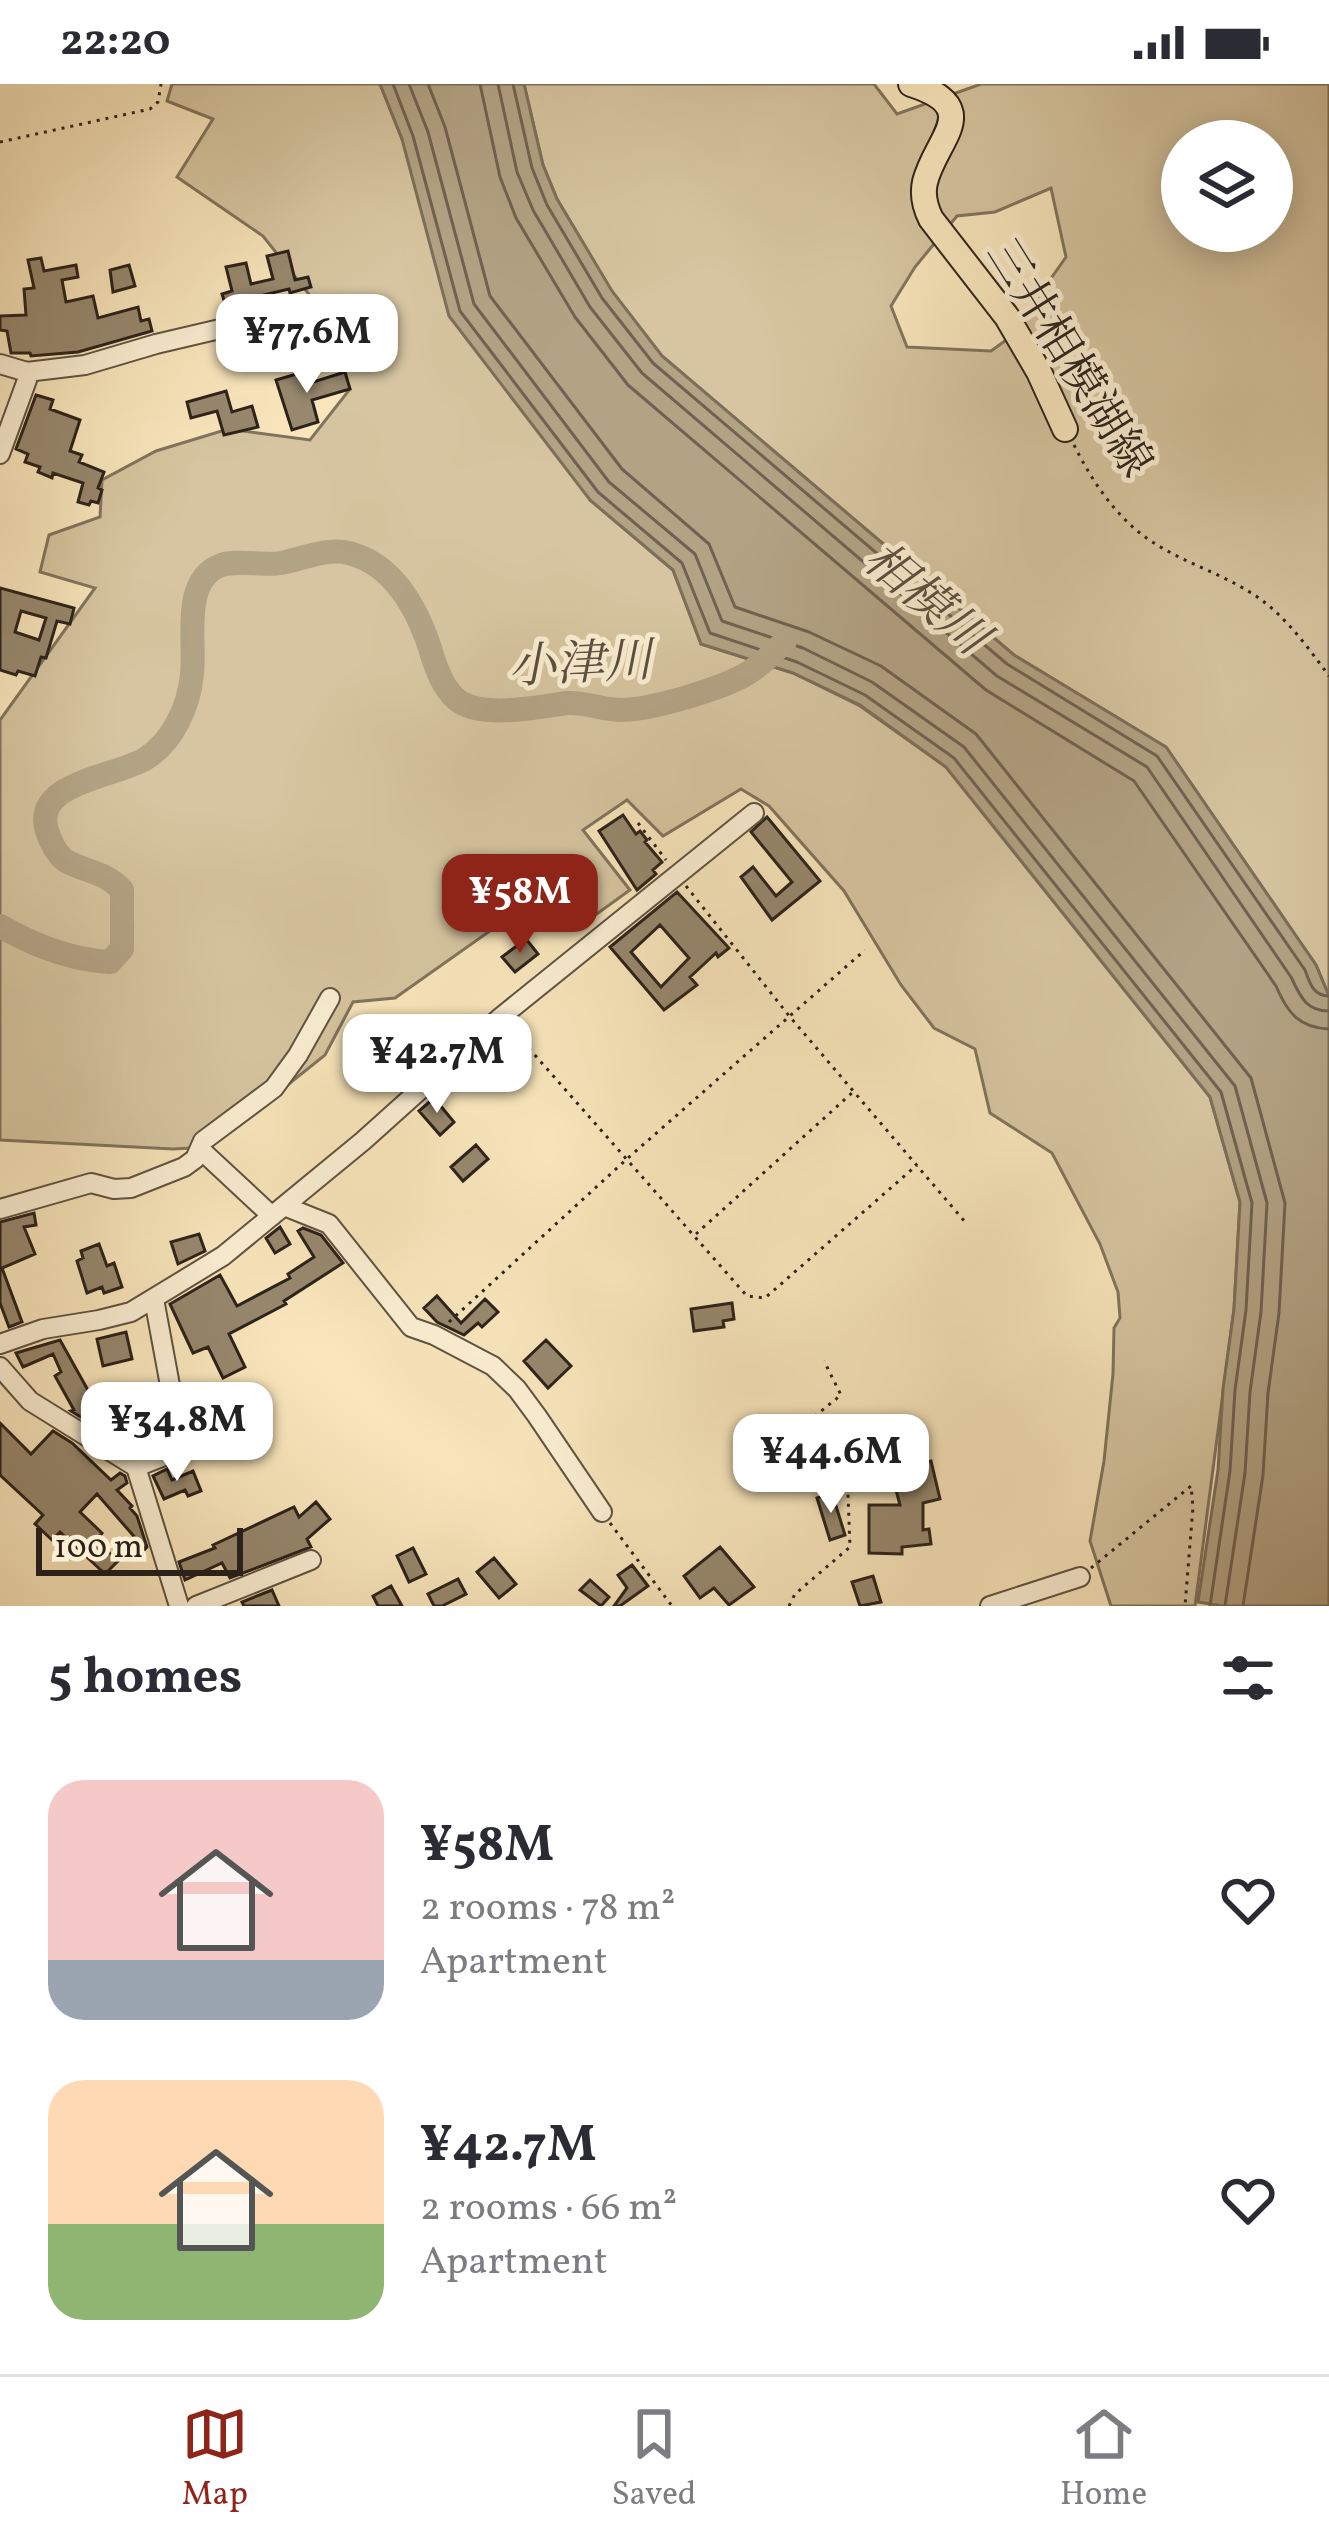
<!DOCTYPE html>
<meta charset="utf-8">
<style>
body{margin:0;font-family:Vollkorn,"Noto Serif JP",serif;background:#f2f2f3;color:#2b2b33;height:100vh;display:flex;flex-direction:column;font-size:45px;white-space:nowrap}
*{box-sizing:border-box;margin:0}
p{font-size:39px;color:#7c7c81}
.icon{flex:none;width:66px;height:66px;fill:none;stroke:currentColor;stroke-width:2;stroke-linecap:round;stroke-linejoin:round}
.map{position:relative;height:1522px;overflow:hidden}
.details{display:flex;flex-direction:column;background:#fff;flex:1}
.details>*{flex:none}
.buttons{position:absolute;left:1161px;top:36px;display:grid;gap:24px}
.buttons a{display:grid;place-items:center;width:132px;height:132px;border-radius:50%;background:#fff;box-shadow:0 6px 30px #0003;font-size:60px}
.scale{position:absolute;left:36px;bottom:30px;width:207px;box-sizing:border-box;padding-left:12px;border:6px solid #2c221a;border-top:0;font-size:33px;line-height:42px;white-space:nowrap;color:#2c221a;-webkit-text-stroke:9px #fbefd3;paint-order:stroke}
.price{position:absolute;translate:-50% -102px;padding:0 27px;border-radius:24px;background:#fff;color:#222;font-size:39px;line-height:78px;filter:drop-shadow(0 3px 6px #0008)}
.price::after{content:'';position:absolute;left:50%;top:72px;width:36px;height:27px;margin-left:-18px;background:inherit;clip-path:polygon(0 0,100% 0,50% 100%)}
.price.on{background:#8f2418;color:#fff}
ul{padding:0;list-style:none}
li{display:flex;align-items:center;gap:36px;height:300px;padding:0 48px}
li span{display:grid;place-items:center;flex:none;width:336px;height:240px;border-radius:36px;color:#555}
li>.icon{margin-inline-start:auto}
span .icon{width:144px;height:144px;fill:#fffc;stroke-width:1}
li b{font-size:51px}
h2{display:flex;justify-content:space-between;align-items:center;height:144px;padding:0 48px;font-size:51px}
.status{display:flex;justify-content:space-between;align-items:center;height:84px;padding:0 60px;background:#fff;direction:ltr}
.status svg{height:33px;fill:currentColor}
.tab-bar{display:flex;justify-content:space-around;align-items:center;height:168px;border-top:3px solid #e1e1e2;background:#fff;font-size:33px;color:#7c7c81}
.tab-bar a{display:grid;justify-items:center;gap:6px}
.tab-bar .on{color:#8f2418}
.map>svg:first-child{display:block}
</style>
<div class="status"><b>22:20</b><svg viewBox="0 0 49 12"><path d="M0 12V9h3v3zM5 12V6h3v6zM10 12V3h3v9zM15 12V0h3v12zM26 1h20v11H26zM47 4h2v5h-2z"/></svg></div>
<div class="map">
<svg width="1329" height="1522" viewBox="0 0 1329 1522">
<rect width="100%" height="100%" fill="#f9e6bc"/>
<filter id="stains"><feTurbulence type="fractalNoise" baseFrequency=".00167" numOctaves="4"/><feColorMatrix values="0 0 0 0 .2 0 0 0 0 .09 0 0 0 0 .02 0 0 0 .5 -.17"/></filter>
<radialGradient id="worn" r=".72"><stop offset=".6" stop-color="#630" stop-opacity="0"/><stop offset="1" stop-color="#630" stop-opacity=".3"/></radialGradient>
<path fill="#d6c5a0" stroke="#81745d" stroke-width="3" fill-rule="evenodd" d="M172 0H380L402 55 590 416 673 486 701 560 793 589 860 622 946 683 1210 1013 1240 1118 1234 1225 1195 1522H1111L1090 1457 1104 1377 1113 1290 1114 1244 1120 1234 1118 1208 1100 1160 1052 1069 990 1029 975 965 934 944 901 901 844 807 769 722 741 705 663 752 627 716 583 746 630 806 583 840 521 825 395 914 353 918 325 971 210 1063 173 1065 0 1056V636L95 504 40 488 49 451 100 433 102 396 156 367 228 345 310 356 350 305 308 209 263 152 177 93 213 35 167 17Z
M524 0H874L897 30 981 0H1329V912L1316 881 1166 663 1014 571 662 272 612 208 557 115 543 81ZM1182 57H1272V147H1182ZM1051 104 1066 173 1033 220 1019 247 991 267 907 263 891 222 915 183 957 132 995 128Z"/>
<path fill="#b3a385" stroke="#7d6f5a" stroke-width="3" d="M380 0H524L543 81 557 115 612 207 662 272 1014 571 1166 663 1316 881 1329 912V1522H1223L1198 1518 1218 1386 1223 1305 1234 1225 1240 1118 1210 1013 946 683 860 621 793 589 701 560 673 486 590 416 449 232 402 55Z"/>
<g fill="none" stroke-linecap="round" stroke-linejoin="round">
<path stroke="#706250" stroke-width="3" d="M393 0 413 52 460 227 598 408 682 479 710 549 797 578 865 611 954 674 1221 1008 1252 1119 1246 1226 1235 1306 1230 1387 1210 1522
M409 0 428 48 474 220 609 398 695 470 722 537 803 564 872 598 964 663 1235 1002 1267 1119 1261 1228 1250 1308 1245 1389 1225 1522
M428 0 445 43 490 212 622 385 709 460 735 523 809 548 881 582 976 650 1251 994 1285 1119 1279 1229 1268 1309 1263 1391 1243 1522
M480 0 500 93 516 134 575 233 628 301 986 606 1134 697 1276 902C1287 928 1299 944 1329 945
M498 0 517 88 533 126 590 223 642 289 997 592 1147 683 1291 893C1300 912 1306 927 1329 927
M513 0 532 84 547 121 602 214 653 279 1007 580 1157 672 1305 886C1310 899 1313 912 1329 912"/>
<path stroke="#b3a385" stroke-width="24" d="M0 842C33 861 72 876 110 878L122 865V806C106 788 86 788 66 777 57 771 50 757 47 747 32 698 115 693 145 675 173 658 189 622 192 590 196 559 181 498 219 482 234 475 262 482 281 479 301 475 324 465 344 468 391 477 416 522 430 564 435 582 444 608 460 618 486 634 538 623 567 619 586 618 603 626 621 626 651 626 716 606 743 592 759 583 772 570 785 557"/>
</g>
<path fill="#97886e" stroke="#2c221a" stroke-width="3" fill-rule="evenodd" d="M288 167 295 196 308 193 311 203 290 209 289 205 251 214 254 223 228 229 222 210 232 207 226 183 246 179 251 200 273 195 267 172Z
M41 174 44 187 76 181 78 193 62 196 66 218 93 212 98 234 138 223 141 237 149 235 152 247 78 268 31 272 30 269H11L7 247 0 246V232L26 231 24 205 34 204 28 176Z
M129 181 135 202 113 208 110 186Z
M303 288 307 300 345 288 350 305 312 316 318 338 292 346 276 296Z
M226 307 232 328 252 322 258 343 224 351 217 327 191 334 187 318Z
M36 311 53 316 50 325 80 336 70 367 82 371 79 378 104 388 98 404 102 406 98 419 91 417 89 421 78 418 83 399 53 389 52 394 38 388 40 383 25 378 28 370 16 365Z
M0 504 74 524 70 540 57 537 46 574 41 573 35 592 18 587 16 591 0 586ZM21 527 46 534 39 556 15 548Z
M623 731 636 750 640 747 647 756 645 758 662 778 653 786 656 790 637 806 599 747Z
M767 733 820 797 772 836 741 793 753 783 776 812 792 798 751 748Z
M677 808 729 864 718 873 716 869 690 893 697 901 664 926 610 863ZM660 841 689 874 661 903 631 868Z
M526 855 538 870 515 888 502 873Z
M404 954 417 969 393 990 380 975Z
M434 1014 454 1038 440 1051 419 1027Z
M476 1061 488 1075 463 1097 451 1083Z
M34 1129 36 1141 24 1143 35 1170 2 1184 22 1238 9 1243 0 1219V1138Z
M280 1143 290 1160 275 1169 266 1154Z
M303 1144 321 1151 343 1179 284 1217 286 1220 229 1250 245 1283 223 1294 208 1263 193 1269 170 1220 220 1191 237 1222 290 1194 288 1190 314 1173 298 1147Z
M199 1150 205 1167 178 1180 171 1158Z
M99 1160 107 1182 114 1179 122 1203 104 1209 102 1203 87 1209 77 1177 83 1174 81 1167Z
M437 1212 461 1239 485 1215 498 1228 482 1243 478 1239 464 1251 437 1238 424 1224Z
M732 1219 734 1235 723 1237 724 1243 694 1247 691 1225Z
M126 1248 132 1275 103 1282 97 1255Z
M60 1256 94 1317 108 1312 116 1334 94 1341 71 1327 74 1326 55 1292 61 1288 53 1270 23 1283 16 1269Z
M546 1256 571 1282 548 1304 524 1277Z
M168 1334 174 1348 168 1356 145 1365 137 1350Z
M0 1339 31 1370 53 1347 72 1359 111 1396 120 1389 125 1392 127 1399 117 1406 132 1422 130 1424 137 1432 147 1463 145 1465 97 1410 80 1428 102 1449 96 1456 118 1477 105 1490 60 1448 52 1456 35 1440 43 1431 0 1391Z
M821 1357 844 1393 832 1400 809 1365Z
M931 1377 940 1415 923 1419V1446L929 1445 931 1460 902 1463V1470L869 1469V1421H900L891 1387Z
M167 1385 172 1396 193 1387 201 1407 188 1412 185 1406 164 1415 153 1392Z
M832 1409 845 1451 830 1456 817 1414Z
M316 1418 330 1435 307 1455 311 1463 230 1494 222 1479 185 1496 179 1478 215 1464 213 1461 294 1423 299 1433Z
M720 1463 754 1503 729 1521 714 1504 700 1514 684 1492Z
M413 1464 426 1490 409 1498 397 1472Z
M494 1474 516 1500 499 1514 477 1488Z
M632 1481 648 1502 620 1522H614L627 1504 618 1491Z
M873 1492 881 1518 860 1522 852 1498Z
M458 1495 466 1510 442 1522H434L428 1510Z
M590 1496 609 1513 601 1522 580 1506Z
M391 1502 402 1522H378L373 1512Z
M272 1506 279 1522H244L242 1518Z"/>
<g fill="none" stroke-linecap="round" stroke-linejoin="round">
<defs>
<path id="minor" d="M0 280 27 288V296L0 370
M27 288 85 281 156 260 305 225
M200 1065 272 1132
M284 1122 329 1140 411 1243 434 1251 493 1282 517 1305 537 1332 602 1428
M0 1125 91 1099 114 1105 131 1104 184 1083 195 1075 203 1057 274 1004 298 971 330 914
M0 1260 43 1245 99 1236 131 1228 223 1172 363 1057 501 933 754 729
M0 1283 30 1317 136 1383 179 1522
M136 1383 177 1367 189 1350 171 1307 154 1215
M196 1522 311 1476
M990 1522 1080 1493"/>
<path id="major" d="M911 0C985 24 936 54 925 98 922 111 925 123 931 135L1007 233 1039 288 1065 345"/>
</defs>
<use href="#minor" stroke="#5f5342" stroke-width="22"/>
<use href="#major" stroke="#2c221a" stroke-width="28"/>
<path stroke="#2c221a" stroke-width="3" stroke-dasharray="3 6" stroke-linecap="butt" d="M0 58 150 25 158 18 161 0
M1074 361C1092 397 1115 432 1148 455 1188 483 1239 493 1276 528 1296 547 1313 570 1329 592
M638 739 666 776
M686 802 790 933 966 1139
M511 944 747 1212 765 1214 917 1081
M696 1150 853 1008
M449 1238 628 1074 865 866
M610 1439 672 1522
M1091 1484 1191 1402 1193 1423 1185 1522
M789 1522 795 1510 850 1463 847 1385 815 1332 841 1311 824 1277"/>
<use href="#minor" stroke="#fbefd3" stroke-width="18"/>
<use href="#major" stroke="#f9e6bc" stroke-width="24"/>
</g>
<g text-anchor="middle" stroke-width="10" stroke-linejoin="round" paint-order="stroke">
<g font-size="45" fill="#2c221a" stroke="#fbefd3">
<text transform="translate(1071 273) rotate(58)" y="16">三井相模湖線</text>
</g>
<g font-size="48" font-style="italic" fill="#5b4f3f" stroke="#fbefd3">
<text transform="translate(927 513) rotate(40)" y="17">相模川</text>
<text transform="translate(580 578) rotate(-3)" y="17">小津川</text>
</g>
</g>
<rect width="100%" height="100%" filter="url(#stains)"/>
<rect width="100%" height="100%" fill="url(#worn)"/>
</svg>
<div class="buttons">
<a><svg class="icon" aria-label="layers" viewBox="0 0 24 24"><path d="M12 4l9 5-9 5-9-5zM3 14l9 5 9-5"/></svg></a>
</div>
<div class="scale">100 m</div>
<b class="price" style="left:307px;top:312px">¥77.6M</b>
<b class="price on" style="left:520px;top:872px">¥58M</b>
<b class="price" style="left:437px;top:1032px">¥42.7M</b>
<b class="price" style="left:177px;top:1400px">¥34.8M</b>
<b class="price" style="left:831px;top:1432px">¥44.6M</b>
</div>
<section class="details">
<h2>5 homes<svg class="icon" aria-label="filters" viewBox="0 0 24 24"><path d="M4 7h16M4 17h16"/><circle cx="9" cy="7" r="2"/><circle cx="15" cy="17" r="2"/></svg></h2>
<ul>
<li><span style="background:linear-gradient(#f6c9c9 75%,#9aa5b1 0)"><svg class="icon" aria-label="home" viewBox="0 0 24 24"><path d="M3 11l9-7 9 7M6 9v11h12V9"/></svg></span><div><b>¥58M</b><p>2 rooms · 78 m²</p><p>Apartment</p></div><svg class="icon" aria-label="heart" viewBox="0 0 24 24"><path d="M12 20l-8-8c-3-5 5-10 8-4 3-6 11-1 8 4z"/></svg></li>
<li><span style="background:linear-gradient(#ffd9b3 60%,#8fb573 0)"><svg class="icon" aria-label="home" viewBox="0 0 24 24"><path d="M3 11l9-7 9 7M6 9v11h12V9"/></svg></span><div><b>¥42.7M</b><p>2 rooms · 66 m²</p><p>Apartment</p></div><svg class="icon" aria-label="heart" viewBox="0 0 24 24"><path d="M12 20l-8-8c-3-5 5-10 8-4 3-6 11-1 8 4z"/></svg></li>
</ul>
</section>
<nav class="tab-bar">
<a class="on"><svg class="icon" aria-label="map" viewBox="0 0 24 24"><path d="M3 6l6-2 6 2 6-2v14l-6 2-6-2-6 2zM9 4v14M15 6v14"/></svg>Map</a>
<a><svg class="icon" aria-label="saved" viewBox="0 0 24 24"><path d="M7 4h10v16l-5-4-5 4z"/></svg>Saved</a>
<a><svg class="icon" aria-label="home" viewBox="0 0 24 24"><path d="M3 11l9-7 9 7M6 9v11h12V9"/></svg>Home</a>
</nav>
